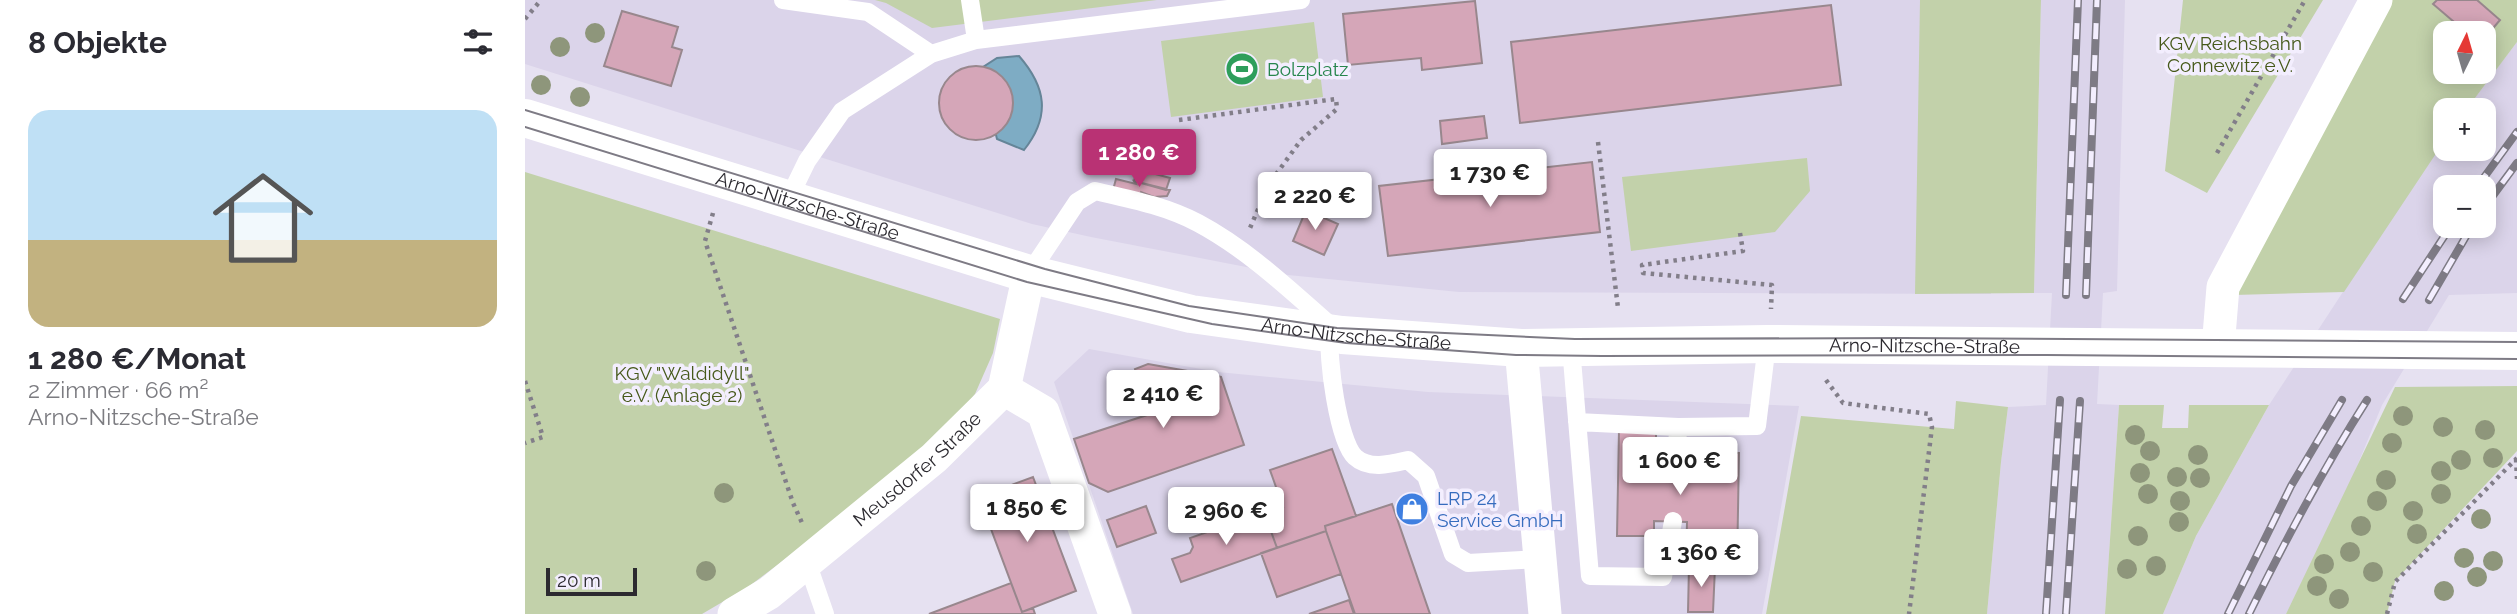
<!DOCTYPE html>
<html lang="de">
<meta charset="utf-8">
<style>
body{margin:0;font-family:Raleway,sans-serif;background:#f7f7f7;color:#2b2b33;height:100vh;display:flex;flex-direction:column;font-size:26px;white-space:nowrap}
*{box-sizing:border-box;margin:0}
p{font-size:23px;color:#7c7c81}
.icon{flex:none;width:38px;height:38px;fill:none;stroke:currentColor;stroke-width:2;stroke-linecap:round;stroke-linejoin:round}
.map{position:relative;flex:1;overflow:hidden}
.details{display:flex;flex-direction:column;background:#fff;width:525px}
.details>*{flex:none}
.needle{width:46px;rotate:5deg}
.fabs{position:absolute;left:1908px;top:21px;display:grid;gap:14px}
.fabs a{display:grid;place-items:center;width:63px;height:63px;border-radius:14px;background:#fff;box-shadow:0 4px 18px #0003;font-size:35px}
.scale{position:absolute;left:21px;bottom:18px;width:91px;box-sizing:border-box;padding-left:7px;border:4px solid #2c2a30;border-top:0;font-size:19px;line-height:24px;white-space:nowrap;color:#2c2a30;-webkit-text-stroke:5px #f3eefe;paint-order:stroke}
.price{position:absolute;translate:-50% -60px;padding:0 16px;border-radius:7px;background:#fff;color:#222;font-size:23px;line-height:46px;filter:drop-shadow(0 2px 4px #0008)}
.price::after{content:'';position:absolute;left:50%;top:42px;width:21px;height:16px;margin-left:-10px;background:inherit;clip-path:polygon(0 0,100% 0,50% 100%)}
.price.selected{background:#b93274;color:#fff}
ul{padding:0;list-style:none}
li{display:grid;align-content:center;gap:14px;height:371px;padding:0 28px}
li+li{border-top:2px solid #e1e1e2}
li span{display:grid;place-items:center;height:217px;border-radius:21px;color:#555}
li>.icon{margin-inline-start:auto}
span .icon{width:126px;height:126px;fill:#fffc;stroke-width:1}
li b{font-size:30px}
h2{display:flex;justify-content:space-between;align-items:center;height:84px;padding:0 28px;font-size:30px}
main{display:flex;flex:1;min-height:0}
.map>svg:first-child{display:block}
</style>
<main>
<section class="details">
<h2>8 Objekte<svg class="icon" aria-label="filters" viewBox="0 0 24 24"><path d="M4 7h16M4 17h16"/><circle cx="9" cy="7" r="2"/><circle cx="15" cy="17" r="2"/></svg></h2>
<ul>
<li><span style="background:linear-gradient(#bfe0f5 60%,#c2b280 0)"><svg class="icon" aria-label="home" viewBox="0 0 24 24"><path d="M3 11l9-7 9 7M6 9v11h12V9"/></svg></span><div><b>1 280 €/Monat</b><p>2 Zimmer · 66 m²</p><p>Arno-Nitzsche-Straße</p></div></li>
</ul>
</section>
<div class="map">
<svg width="1992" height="614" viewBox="0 0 1992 614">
<rect width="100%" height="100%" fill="#e6e1f1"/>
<path fill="#dbd4ea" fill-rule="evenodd" d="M0 0H1474L1466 294 934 292 763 275 566 237 507 224 0 64Z
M1516 0H1600L1592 291 1578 293 1572 404 1594 405 1580 614H1462L1476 462 1483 407 1521 405 1527 293H1509Z
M1992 42V293L1924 295 1857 405 1824 486 1761 614H1638L1671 536 1744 405 1882 194 1920 140V149H1958V110H1941ZM1920 187H1958V226H1920Z
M564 349 693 372 903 392 1274 406 1237 614H608L529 382Z"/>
<path fill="#c2d1aa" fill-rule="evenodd" d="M350 0H632L407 28 361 3Z
M1395 0H1516L1509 293 1390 294Z
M1658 0H1798L1682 193 1640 171Z
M1865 0H1992V42L1941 110H1920V140L1819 292 1709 295ZM1920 33H1958V72H1920Z
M789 22 798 97 646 117 636 41Z
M1282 158 1285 191 1250 232 1106 251 1097 177Z
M0 172 475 319 468 353 450 394 415 437 360 484 223 587 177 614H0Z
M1992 386V451L1870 581 1862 614H1761L1870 387Z
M1431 401 1483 407 1476 462 1462 614H1241L1276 416 1429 429Z
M1594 405H1639L1637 428H1663L1664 405H1744L1671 536 1638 614H1580Z"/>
<path fill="#7eacc4" stroke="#658598" stroke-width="2" d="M494 56C521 87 526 116 499 150L472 139 455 69 472 58Z"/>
<path fill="#d5a6b8" stroke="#98878d" stroke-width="2" d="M1912 0H1952L1975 20 1958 40V33H1942L1908 4Z
M950 1 957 63 897 70 896 58 823 65 818 14Z
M1306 5 1316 85 995 123 986 42Z
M97 11 153 27 147 47 157 50 146 86 79 66Z
M414 103a37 37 0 1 1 74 0a37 37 0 1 1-74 0Z
M959 116 962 138 917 144 915 121Z
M1067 162 1075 232 863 256 854 186Z
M612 169 645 178 641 190 609 181Z
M591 179 611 184 609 181 645 190 642 196 629 197 616 192 614 198 588 190Z
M781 210 813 224 799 255 768 241Z
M623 364 696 377 719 445 583 492 564 483 549 439 625 414 610 369Z
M1094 430 1131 431V451L1214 453 1212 567 1161 566 1162 522 1129 521V536H1092Z
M807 449 831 516 800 526 801 531 752 548 739 512 758 507 745 470Z
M508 477 551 591 497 612 454 497Z
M867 504 905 614H830L801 531 800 526Z
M621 506 631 533 592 547 582 520Z
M739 512 752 548 656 582 647 559 665 553 668 547 665 538Z
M801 531 816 574 752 597 736 553Z
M1164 566 1190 567 1188 612H1163Z
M486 583 497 612 508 608 510 614H404Z
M824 600 829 614H784Z"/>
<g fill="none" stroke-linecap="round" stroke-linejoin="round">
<path stroke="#827e89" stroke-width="4.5" stroke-dasharray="3.5 5" stroke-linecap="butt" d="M0 19 16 0
M654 120 811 99 812 109 776 140 744 184 725 228
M1073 142 1093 308
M1692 153 1780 0
M188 213 180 241 268 503 278 525
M1215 233 1218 251 1117 265 1118 273 1247 285 1246 309
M1301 380 1318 403 1404 414 1407 427 1384 614
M0 381 18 437 0 443
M1991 459 1992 479
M1862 614 1870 582 1992 458"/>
<path stroke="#fff" stroke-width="18" d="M258 0 343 12 406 54
M445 0 451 40
M264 198 282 161 317 111 406 54 451 40 776 0
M504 274 552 202 570 191C605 199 641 206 673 223 722 249 765 290 806 326
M805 333C802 357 813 441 830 457 844 470 866 464 883 460L901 476 928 554 943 563 1015 559
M1046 347 1065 576 1138 577 1148 521
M1052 422 1153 427 1232 426 1242 344
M1152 451 1153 427
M282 562 300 614"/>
<g stroke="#fff" stroke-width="33">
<path d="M996 348 1020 614"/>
<path d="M1693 348 1698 287 1851 0"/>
<path d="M479 389 518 412 590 614"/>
<path id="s1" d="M209 614 244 593 409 458 479 389 504 274"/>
</g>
<path stroke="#fff" stroke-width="38" id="s2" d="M0 118 504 274 666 314 817 335 996 348 1242 344 1992 351"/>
<path stroke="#7e7b85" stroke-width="2" d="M0 110 520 269 664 306 812 328 1050 339 1378 338 1992 342
M0 127 502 282 687 324 821 343 991 355 1077 356 1522 355 1992 359"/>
<defs>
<path id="rail" d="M1952 187 1992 132
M1958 209 1992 163
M1541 295 1553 0
M1561 295 1572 0
M1878 299 1926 226
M1904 300 1947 226
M1521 614 1535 400
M1541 614 1555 401
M1703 614 1766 486 1817 400
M1724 614C1760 541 1798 469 1842 400"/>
</defs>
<use href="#rail" stroke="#7e7b85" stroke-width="8"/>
<use href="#rail" stroke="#f3eefe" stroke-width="5" stroke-dasharray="16" stroke-linecap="butt"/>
</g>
<g fill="#8e967b">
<circle cx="70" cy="33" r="10"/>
<circle cx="35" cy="47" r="10"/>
<circle cx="16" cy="85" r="10"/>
<circle cx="55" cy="97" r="10"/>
<circle cx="1878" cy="416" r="10"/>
<circle cx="1918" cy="427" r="10"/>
<circle cx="1960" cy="430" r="10"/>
<circle cx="1610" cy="435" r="10"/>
<circle cx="1867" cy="443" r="10"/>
<circle cx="1625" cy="451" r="10"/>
<circle cx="1673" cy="455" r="10"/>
<circle cx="1968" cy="458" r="10"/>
<circle cx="1936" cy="460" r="10"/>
<circle cx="1916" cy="471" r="10"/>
<circle cx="1615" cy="473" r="10"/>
<circle cx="1652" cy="477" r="10"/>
<circle cx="1675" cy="478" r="10"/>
<circle cx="1861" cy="480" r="10"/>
<circle cx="199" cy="493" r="10"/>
<circle cx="1623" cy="494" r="10"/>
<circle cx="1916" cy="494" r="10"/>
<circle cx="1655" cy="501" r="10"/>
<circle cx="1852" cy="501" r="10"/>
<circle cx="1888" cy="511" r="10"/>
<circle cx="1956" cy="519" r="10"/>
<circle cx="1654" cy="522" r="10"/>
<circle cx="1836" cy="526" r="10"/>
<circle cx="1892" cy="534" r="10"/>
<circle cx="1613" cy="536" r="10"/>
<circle cx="1825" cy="552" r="10"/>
<circle cx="1939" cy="558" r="10"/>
<circle cx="1968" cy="561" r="10"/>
<circle cx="1799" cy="564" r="10"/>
<circle cx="1631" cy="566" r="10"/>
<circle cx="1602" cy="569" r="10"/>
<circle cx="181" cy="571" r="10"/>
<circle cx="1848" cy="572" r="10"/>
<circle cx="1952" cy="577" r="10"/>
<circle cx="1792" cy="586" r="10"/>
<circle cx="1919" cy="591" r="10"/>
<circle cx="1814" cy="599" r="10"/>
</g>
<defs>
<symbol id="stadium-disc" viewBox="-11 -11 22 22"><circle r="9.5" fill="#2e9e5b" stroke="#f3eefe"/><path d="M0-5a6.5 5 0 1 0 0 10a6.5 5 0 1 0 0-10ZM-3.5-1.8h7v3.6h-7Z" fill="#fff"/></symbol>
<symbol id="shop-disc" viewBox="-11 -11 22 22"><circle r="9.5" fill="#3f7fe0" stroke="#f3eefe"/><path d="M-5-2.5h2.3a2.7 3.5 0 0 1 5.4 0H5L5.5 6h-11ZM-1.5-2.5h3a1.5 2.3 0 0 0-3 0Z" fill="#fff"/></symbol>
</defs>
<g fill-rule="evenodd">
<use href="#stadium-disc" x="698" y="50" width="38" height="38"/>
<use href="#shop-disc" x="868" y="490" width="38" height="38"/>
</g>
<g text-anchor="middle" stroke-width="7" stroke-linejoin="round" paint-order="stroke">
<g font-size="19" fill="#46591a" stroke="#f3eefe">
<text x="1705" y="50">KGV Reichsbahn<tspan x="1705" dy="22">Connewitz e.V.</tspan></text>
<text x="157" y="380">KGV "Waldidyll"<tspan x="157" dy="22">e.V. (Anlage 2)</tspan></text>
</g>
<g font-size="19" fill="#27864d" stroke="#f3eefe" text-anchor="start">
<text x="742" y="76">Bolzplatz</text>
</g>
<g font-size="19" fill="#2c2a30" stroke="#f3eefe">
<text dy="7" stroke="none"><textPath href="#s2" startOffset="296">Arno-Nitzsche-Straße</textPath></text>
<text dy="7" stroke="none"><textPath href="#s2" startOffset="861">Arno-Nitzsche-Straße</textPath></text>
<text dy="7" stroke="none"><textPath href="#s2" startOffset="1430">Arno-Nitzsche-Straße</textPath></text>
<text dy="7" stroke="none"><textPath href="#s1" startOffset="234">Meusdorfer Straße</textPath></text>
</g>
<g font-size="19" fill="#366cbe" stroke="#f3eefe" text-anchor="start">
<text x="912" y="505">LRP 24<tspan x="912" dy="22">Service GmbH</tspan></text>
</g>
</g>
</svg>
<div class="fabs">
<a><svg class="needle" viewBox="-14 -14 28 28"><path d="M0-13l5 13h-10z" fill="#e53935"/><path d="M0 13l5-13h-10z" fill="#7c7c81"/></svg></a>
<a>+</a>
<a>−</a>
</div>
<div class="scale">20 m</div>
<b class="price selected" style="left:614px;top:189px">1 280 €</b>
<b class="price" style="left:965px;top:209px">1 730 €</b>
<b class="price" style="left:790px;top:232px">2 220 €</b>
<b class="price" style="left:638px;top:430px">2 410 €</b>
<b class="price" style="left:1155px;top:497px">1 600 €</b>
<b class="price" style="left:502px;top:544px">1 850 €</b>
<b class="price" style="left:701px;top:547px">2 960 €</b>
<b class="price" style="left:1176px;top:589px">1 360 €</b>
</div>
</main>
